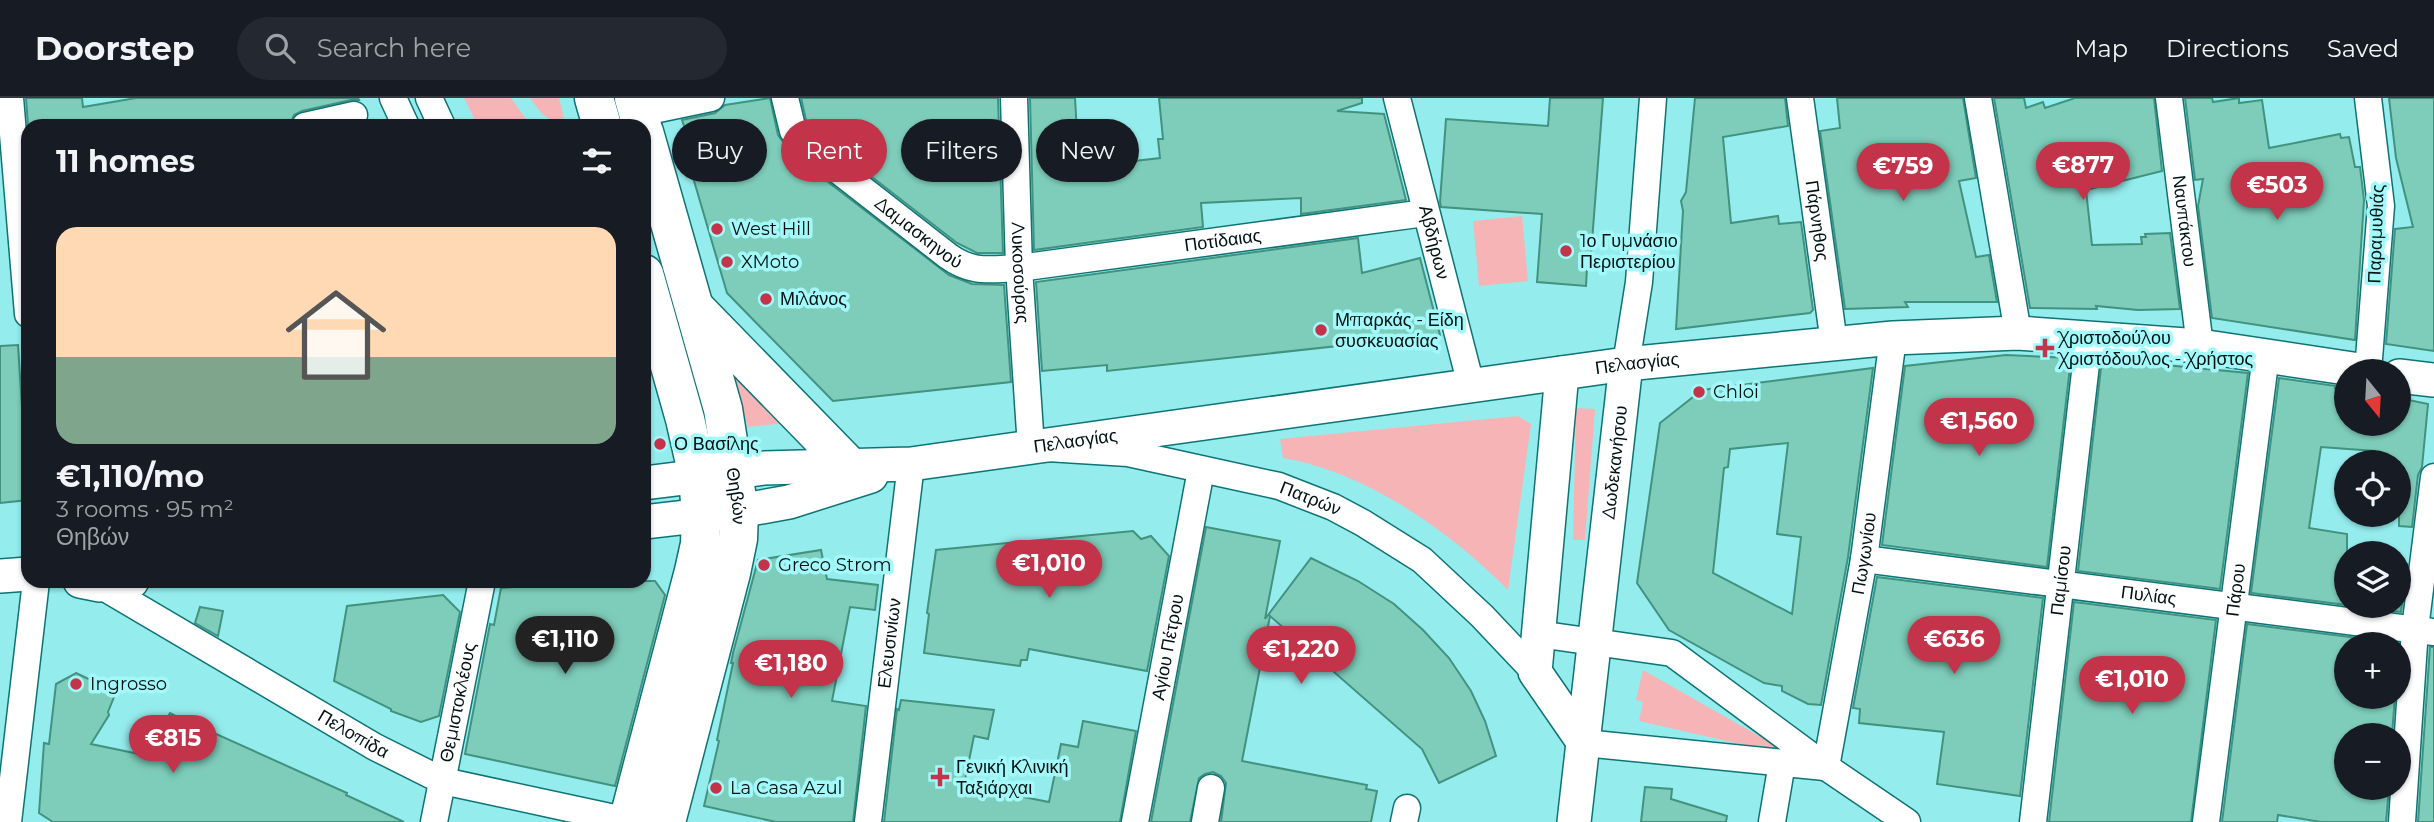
<!DOCTYPE html>
<meta charset="utf-8">
<style>
body{margin:0;font-family:Montserrat,sans-serif;background:#242831;color:#f1f3f6;height:100vh;display:flex;flex-direction:column;font-size:26px;white-space:nowrap}
*{box-sizing:border-box;margin:0}
p{font-size:23px;color:#9ea1a6}
.icon{flex:none;width:38px;height:38px;fill:none;stroke:currentColor;stroke-width:2;stroke-linecap:round;stroke-linejoin:round}
.map{position:relative;flex:1;overflow:hidden}
.details{position:absolute;left:21px;top:21px;width:630px;height:469px;display:flex;flex-direction:column;background:#171b24;border-radius:21px;box-shadow:0 2px 5px #0004}
.details>*{flex:none}
.top-card{position:absolute;left:672px;top:21px;width:665px;height:63px;display:flex;gap:14px}
.needle{width:46px;rotate:162deg}
.fabs{position:absolute;left:2334px;top:261px;display:grid;gap:14px}
.fabs a{display:grid;place-items:center;width:77px;height:77px;border-radius:50%;background:#171b24;box-shadow:0 2px 5px #0004;font-size:35px}
.price{position:absolute;translate:-50% -60px;padding:0 16px;border-radius:24px;background:#c3334a;color:#fff;font-size:23px;line-height:46px;filter:drop-shadow(0 2px 4px #0008)}
.price::after{content:'';position:absolute;left:50%;top:42px;width:21px;height:16px;margin-left:-10px;background:inherit;clip-path:polygon(0 0,100% 0,50% 100%)}
.price.selected{background:#222;color:#fff}
ul{padding:0;list-style:none}
li{display:grid;align-content:center;gap:14px;height:371px;padding:0 35px}
li span{display:grid;place-items:center;height:217px;border-radius:21px;color:#555}
li>.icon{margin-inline-start:auto}
span .icon{width:126px;height:126px;fill:#fffc;stroke-width:1}
li b{font-size:30px}
h2{display:flex;justify-content:space-between;align-items:center;height:84px;padding:0 35px;font-size:30px}
.pill{padding:0 24px;border-radius:32px;background:#171b24;box-shadow:0 2px 5px #0004;font-size:24px;line-height:63px}
.pill.selected{background:#c3334a;color:#fff}
header{display:flex;align-items:center;gap:42px;box-sizing:border-box;height:98px;padding:0 35px;background:#171b24;border-bottom:2px solid #363941}
header strong{font-size:33px}
nav{display:flex;gap:38px;margin-inline-start:auto;font-size:24px}
.search{width:490px;height:63px;background:#242831;display:flex;align-items:center;gap:18px;box-sizing:border-box;padding:0 24px;border-radius:38px;color:#9ea1a6;font-size:26px}
.map>svg:first-child{display:block}
</style>
<header>
<strong>Doorstep</strong>
<div class="search"><svg class="icon" aria-label="search" viewBox="0 0 24 24"><circle cx="10" cy="10" r="6"/><path d="M15 15l6 6"/></svg>Search here</div>
<nav><a>Map</a><a>Directions</a><a>Saved</a></nav>
</header>
<div class="map">
<svg width="2434" height="724" viewBox="0 0 2434 724">
<rect width="100%" height="100%" fill="#95eced"/>
<path fill="#f7b4b6" d="M464 0H511L530 27 478 28Z
M530 0H559L564 20C547 27 540 13 530 0Z
M1522 118 1528 183 1479 188 1473 123Z
M737 276 787 325 748 329 730 277Z
M1576 310 1595 311 1585 442H1573Z
M1518 318 1531 326 1508 492C1450 433 1366 374 1283 360L1280 341Z
M1643 572 1796 659 1639 623 1643 604 1636 602Z"/>
<path fill="#7ecdba" stroke="#429280" stroke-width="2" fill-rule="evenodd" d="M26 0H82L83 9 136 0H358L359 2H351L302 13 294 17 290 27 286 28H28Z
M770 0 778 37 793 57 949 177 972 186 1004 187 1011 284 833 303 727 195 682 42 688 40 682 22 715 15 725 7Z
M801 0H998L1003 155H977L957 145 814 34 807 26Z
M1030 0H1075L1078 52H1080L1082 69 1160 60 1158 41H1163L1159 0H1362V5L1337 13 1384 16 1406 102 1301 116V100L1201 105 1203 129 1034 152Z
M1550 0H1603L1590 170H1587L1586 188 1537 184 1542 116 1441 109 1440 104 1446 21 1548 28Z
M1695 0H1785L1788 28 1723 39 1731 125 1778 118 1779 126 1801 124 1813 212 1810 215 1676 231 1683 113 1681 103 1686 94Z
M1837 0H1963L1976 80 1959 83 1976 159 1989 157 1997 204H1905L1908 209 1845 211 1820 33 1840 30Z
M1994 0H2024L2026 10 2043 4 2045 10 2075 0H2154L2162 73 2086 92 2092 147 2142 146 2141 139H2146L2145 136 2170 135 2180 211 2138 212 2096 208 2097 211 2030 210Z
M2185 0H2212L2213 4 2239 0V5L2262 2 2269 50 2340 36 2341 40 2349 39 2355 69H2360L2364 102 2355 242 2212 220 2198 108 2203 81 2195 82Z
M2389 0H2434V253L2386 246 2395 131 2413 129 2396 60Z
M1358 140 1362 175 1420 160 1440 237 1107 273V267L1042 273 1036 184Z
M18 247 28 402 0 405V248Z
M2006 257 2071 260 2047 469 1882 447 1905 268Z
M2102 261 2248 275 2220 491 2078 473Z
M1873 270 1848 459 1821 607 1808 606 1782 593V588L1764 585 1669 532 1637 485 1660 325 1702 292ZM1788 345 1777 436 1801 439 1792 516 1713 475 1724 370 1728 369 1730 351Z
M2279 280 2336 288 2335 290 2347 292V326H2399V300L2428 306 2422 369 2418 377 2412 429 2399 428V364H2374L2375 353 2321 349 2309 430 2347 436V507L2251 495Z
M1206 429 1280 443 1265 521 1311 460 1358 483 1394 506 1423 532 1449 560 1471 593 1485 623 1496 658 1439 685 1422 651 1270 518 1242 663 1367 687 1366 691 1377 693 1371 724H1221L1226 685 1221 678 1213 674 1205 676 1199 680 1190 724H1151Z
M1133 433 1141 441 1151 438 1169 458 1147 573 1029 551 1027 562H1021L1020 568 924 555 929 516 927 515 936 452Z
M821 452 827 481 878 487 875 512 850 509 832 603 866 608 853 724H776L704 708 719 643 717 642 733 565H731L733 555 758 462Z
M2399 465 2407 466 2401 514 2351 508H2399Z
M1877 479 2043 500 2020 698 1937 686 1944 634 1859 625 1860 611 1853 610Z
M586 483H655L665 497 615 688 465 656 490 526 494 527 501 490Z
M443 497 460 514 439 618 421 624 391 613V611L334 583 347 508Z
M2074 504 2216 522 2191 724H2049Z
M200 509 223 513 218 538 195 525Z
M2247 526 2398 545 2347 546V598H2395L2392 637H2347V690H2389L2386 724H2321L2278 717 2277 724H2222Z
M2430 549H2434V724H2418Z
M76 575 116 594 108 614 109 617 91 646 144 657 162 623 165 624 170 615 213 637 214 635 347 695 346 697 404 724H53L39 715 44 645 49 646 56 586Z
M901 602 994 612 988 641 974 638 964 687 1049 704 1061 646 1078 649 1083 623 1136 633 1120 724H884L897 611 899 612Z
M1645 689 1672 691 1671 701 1727 718 1726 724H1641Z"/>
<g fill="none" stroke-linecap="round" stroke-linejoin="round">
<defs>
<g id="minor">
<path d="M10 0 28 216"/>
<path d="M393 0 406 28"/>
<path d="M429 0 442 28"/>
<path id="s1" d="M785 0 793 33 803 45 948 158C973 176 990 171 1019 170L1425 115"/>
<path id="s2" d="M1014 0 1019 170 1031 349 1128 355 1279 388 1333 409 1363 425 1422 462 1482 518 1535 574"/>
<path id="s3" d="M1397 0 1471 287"/>
<path id="s4" d="M1800 0 1834 245"/>
<path d="M1978 0 2018 235"/>
<path id="s5" d="M2169 0 2200 248"/>
<path d="M2368 0 2381 108 2368 273"/>
<path d="M639 15 711 0"/>
<path d="M305 28 354 17"/>
<path d="M1626 266 1639 184 1653 0"/>
<path id="s6" d="M1864 461 2434 534"/>
<path id="s7" d="M100 487 375 649 443 683 633 724"/>
<path d="M1538 536 1672 555 1826 669 1907 724"/>
<path d="M1584 645 1825 669"/>
<path id="s8" d="M1826 669 1864 461 1893 240"/>
<path d="M8 724 36 483"/>
<path id="s9" d="M434 724 482 483"/>
<path id="s10" d="M868 724 911 366"/>
<path id="s11" d="M1135 724 1201 372"/>
<path d="M1205 724 1211 690"/>
<path d="M1404 724 1407 710"/>
<path d="M1772 724 1782 665"/>
<path id="s12" d="M2033 724 2089 240"/>
<path id="s13" d="M2206 724 2266 257"/>
<path d="M2402 724 2415 531 2434 379"/>
</g>
<g id="tertiary">
<path d="M1562 275 1535 574 1584 645"/>
<path d="M2399 278 2434 282"/>
<path id="s14" d="M644 385 764 370 911 366 1626 266 1893 240 2018 235 2200 248 2366 273"/>
<path d="M644 424 739 413 789 404 871 378"/>
<path d="M0 478 28 476"/>
<path d="M80 483 100 487 132 483"/>
<path id="s15" d="M1574 724 1626 266"/>
</g>
<g id="secondary">
<path d="M594 0 602 28"/>
<path d="M634 0 642 28"/>
<path id="s16" d="M644 34 723 311 739 413 738 441 731 475 666 724"/>
<path d="M698 213 848 367"/>
<path d="M628 724 694 473 700 446 701 417 698 378 685 321 644 176"/>
</g>
</defs>
<use href="#minor" stroke="#0d7375" stroke-width="29"/>
<use href="#tertiary" stroke="#0d7375" stroke-width="36"/>
<use href="#secondary" stroke="#0d7375" stroke-width="41"/>
<use href="#minor" stroke="#fff" stroke-width="26"/>
<use href="#tertiary" stroke="#fff" stroke-width="33"/>
<use href="#secondary" stroke="#fff" stroke-width="38"/>
</g>
<g fill="#c3334a" stroke="#a3f9fa" stroke-width="2.5">
<circle cx="717" cy="131" r="7"/>
<circle cx="1566" cy="153" r="7"/>
<circle cx="727" cy="164" r="7"/>
<circle cx="766" cy="201" r="7"/>
<circle cx="1321" cy="232" r="7"/>
<path d="M2041.5 239.5h7v7h7v7h-7v7h-7v-7h-7v-7h7z"/>
<circle cx="1699" cy="294" r="7"/>
<circle cx="660" cy="346" r="7"/>
<circle cx="764" cy="467" r="7"/>
<circle cx="76" cy="586" r="7"/>
<path d="M936.5 668.5h7v7h7v7h-7v7h-7v-7h-7v-7h7z"/>
<circle cx="716" cy="690" r="7"/>
</g>
<g text-anchor="middle" stroke-width="7" stroke-linejoin="round" paint-order="stroke">
<g font-size="18" fill="#011" stroke="#a3f9fa">
<text dy="6" stroke="none"><textPath href="#s4" startOffset="124">Πάρνηθος</textPath></text>
<text dy="6" stroke="none"><textPath href="#s5" startOffset="124">Ναυπάκτου</textPath></text>
<text dy="6" stroke="none"><textPath href="#s1" startOffset="196">Δαμασκηνού</textPath></text>
<text transform="translate(2376 136) rotate(-88)" y="6">Παραμυθιάς</text>
<text dy="6" stroke="none"><textPath href="#s1" startOffset="513">Ποτίδαιας</textPath></text>
<text dy="6" stroke="none"><textPath href="#s3" startOffset="149">Αβδήρων</textPath></text>
<text dy="6" stroke="none"><textPath href="#s2" startOffset="175">Λυκοσούρας</textPath></text>
<text dy="6" stroke="none"><textPath href="#s14" startOffset="1001">Πελασγίας</textPath></text>
<text dy="6" stroke="none"><textPath href="#s14" startOffset="434">Πελασγίας</textPath></text>
<text dy="6" stroke="none"><textPath href="#s15" startOffset="362">Δωδεκανήσου</textPath></text>
<text dy="6" stroke="none"><textPath href="#s16" startOffset="376">Θηβών</textPath></text>
<text dy="6" stroke="none"><textPath href="#s2" startOffset="635">Πατρών</textPath></text>
<text dy="6" stroke="none"><textPath href="#s8" startOffset="217">Πωγωνίου</textPath></text>
<text dy="6" stroke="none"><textPath href="#s12" startOffset="243">Παμίσου</textPath></text>
<text dy="6" stroke="none"><textPath href="#s13" startOffset="234">Πάρου</textPath></text>
<text dy="6" stroke="none"><textPath href="#s6" startOffset="287">Πυλίας</textPath></text>
<text dy="6" stroke="none"><textPath href="#s10" startOffset="180">Ελευσινίων</textPath></text>
<text dy="6" stroke="none"><textPath href="#s11" startOffset="178">Αγίου Πέτρου</textPath></text>
<text dy="6" stroke="none"><textPath href="#s9" startOffset="122">Θεμιστοκλέους</textPath></text>
<text dy="6" stroke="none"><textPath href="#s7" startOffset="294">Πελοπίδα</textPath></text>
</g>
<g font-size="18" fill="#011" stroke="#a3f9fa" text-anchor="start">
<text x="731" y="137">West Hill</text>
<text x="1580" y="149">1ο Γυμνάσιο<tspan x="1580" dy="21">Περιστερίου</tspan></text>
<text x="741" y="170">XMoto</text>
<text x="780" y="207">Μιλάνος</text>
<text x="1335" y="228">Μπαρκάς - Είδη<tspan x="1335" dy="21">συσκευασίας</tspan></text>
<text x="2059" y="246">Χριστοδούλου<tspan x="2059" dy="21">Χριστόδουλος - Χρήστος</tspan></text>
<text x="1713" y="300">Chloi</text>
<text x="674" y="352">Ο Βασίλης</text>
<text x="778" y="473">Greco Strom</text>
<text x="90" y="592">Ingrosso</text>
<text x="956" y="675">Γενική Κλινική<tspan x="956" dy="21">Ταξιάρχαι</tspan></text>
<text x="730" y="696">La Casa Azul</text>
</g>
</g>
</svg>
<div class="fabs">
<a><svg class="needle" viewBox="-14 -14 28 28"><path d="M0-13l5 13h-10z" fill="#e53935"/><path d="M0 13l5-13h-10z" fill="#9ea1a6"/></svg></a>
<a><svg class="icon" aria-label="locate" viewBox="0 0 24 24"><circle cx="12" cy="12" r="6"/><path d="M12 2v4M12 18v4M2 12h4M18 12h4"/></svg></a>
<a><svg class="icon" aria-label="layers" viewBox="0 0 24 24"><path d="M12 4l9 5-9 5-9-5zM3 14l9 5 9-5"/></svg></a>
<a>+</a>
<a>−</a>
</div>
<b class="price" style="left:2083px;top:104px">€877</b>
<b class="price" style="left:1903px;top:105px">€759</b>
<b class="price" style="left:2277px;top:124px">€503</b>
<b class="price" style="left:1979px;top:360px">€1,560</b>
<b class="price" style="left:1049px;top:502px">€1,010</b>
<b class="price selected" style="left:565px;top:578px">€1,110</b>
<b class="price" style="left:1954px;top:578px">€636</b>
<b class="price" style="left:1301px;top:588px">€1,220</b>
<b class="price" style="left:791px;top:602px">€1,180</b>
<b class="price" style="left:2132px;top:618px">€1,010</b>
<b class="price" style="left:173px;top:677px">€815</b>
<div class="top-card">
<a class="pill">Buy</a>
<a class="pill selected">Rent</a>
<a class="pill">Filters</a>
<a class="pill">New</a>
</div>
<section class="details">
<h2>11 homes<svg class="icon" aria-label="filters" viewBox="0 0 24 24"><path d="M4 7h16M4 17h16"/><circle cx="9" cy="7" r="2"/><circle cx="15" cy="17" r="2"/></svg></h2>
<ul>
<li><span style="background:linear-gradient(#ffd9b3 60%,#7fa58c 0)"><svg class="icon" aria-label="home" viewBox="0 0 24 24"><path d="M3 11l9-7 9 7M6 9v11h12V9"/></svg></span><div><b>€1,110/mo</b><p>3 rooms · 95 m²</p><p>Θηβών</p></div></li>
</ul>
</section>
</div>
